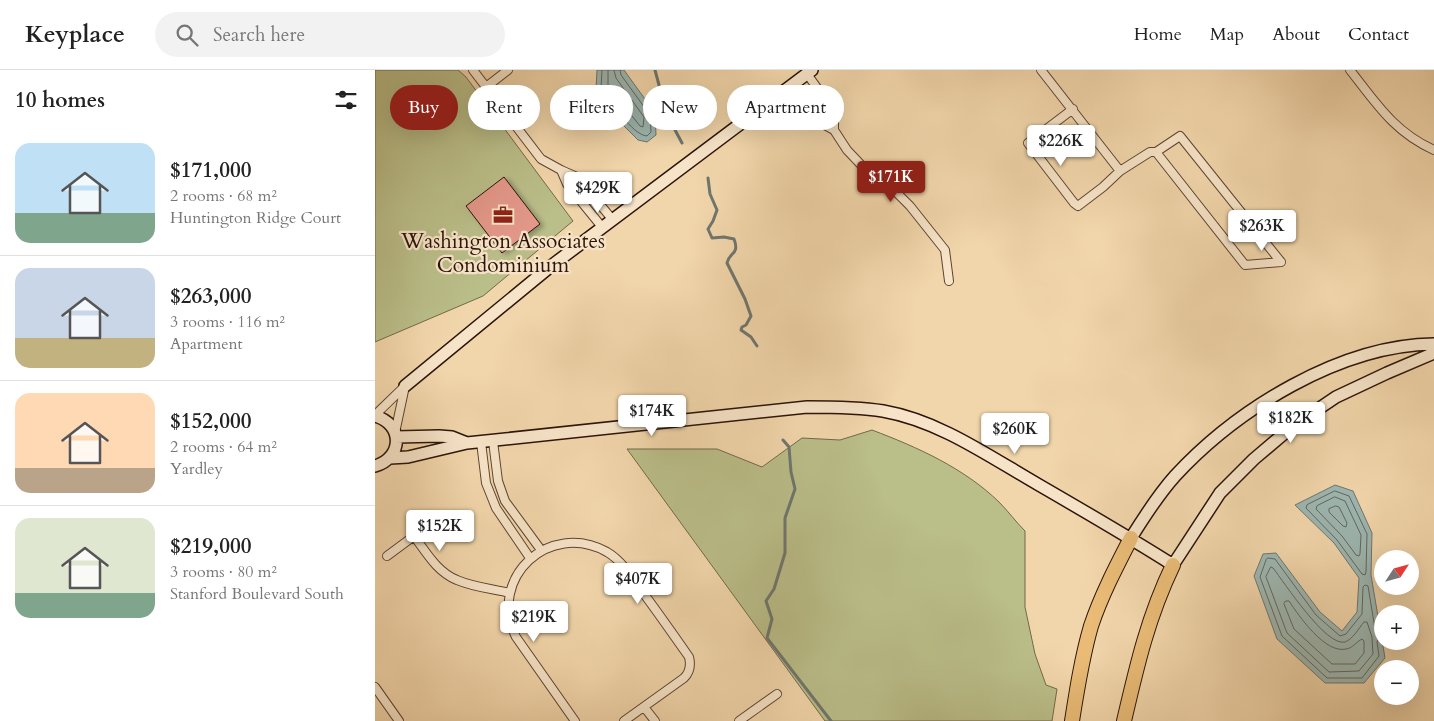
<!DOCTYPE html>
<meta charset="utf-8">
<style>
body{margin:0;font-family:Cardo,serif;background:#f2f2f2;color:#222;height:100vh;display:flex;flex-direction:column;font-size:19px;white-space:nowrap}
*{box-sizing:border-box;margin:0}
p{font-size:16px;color:#767676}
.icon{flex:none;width:28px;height:28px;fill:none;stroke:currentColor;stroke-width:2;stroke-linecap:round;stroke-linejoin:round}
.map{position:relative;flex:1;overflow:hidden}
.side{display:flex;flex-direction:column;background:#fff;width:375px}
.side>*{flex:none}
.guide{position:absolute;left:15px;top:15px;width:475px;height:45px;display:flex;gap:10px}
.needle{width:32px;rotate:54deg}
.tools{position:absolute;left:999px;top:480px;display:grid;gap:10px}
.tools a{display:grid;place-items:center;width:45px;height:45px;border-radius:50%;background:#fff;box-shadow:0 5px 20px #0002;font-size:25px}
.price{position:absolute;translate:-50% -42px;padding:0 11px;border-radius:5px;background:#fff;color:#222;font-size:16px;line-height:32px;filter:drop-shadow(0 1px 2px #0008)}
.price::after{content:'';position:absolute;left:50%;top:30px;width:15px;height:11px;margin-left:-8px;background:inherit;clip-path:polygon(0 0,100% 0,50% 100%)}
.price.active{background:#8f2418;color:#fff}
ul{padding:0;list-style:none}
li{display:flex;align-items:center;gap:15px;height:125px;padding:0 15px}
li+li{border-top:1px solid #e0e0e0}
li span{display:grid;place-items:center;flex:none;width:140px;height:100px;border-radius:15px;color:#555}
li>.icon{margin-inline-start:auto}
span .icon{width:60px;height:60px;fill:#fffc;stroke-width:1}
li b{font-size:21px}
h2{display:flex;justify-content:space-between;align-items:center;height:60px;padding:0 15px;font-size:21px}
.tag{padding:0 18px;border-radius:22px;background:#fff;box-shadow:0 5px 20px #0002;font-size:18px;line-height:45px}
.tag.active{background:#8f2418;color:#fff}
header{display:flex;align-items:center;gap:30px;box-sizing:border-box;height:70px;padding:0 25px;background:#fff;border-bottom:1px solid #e0e0e0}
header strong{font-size:24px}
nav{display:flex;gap:28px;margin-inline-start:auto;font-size:18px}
.search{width:350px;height:45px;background:#f2f2f2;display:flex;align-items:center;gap:12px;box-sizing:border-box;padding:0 18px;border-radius:28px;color:#767676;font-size:19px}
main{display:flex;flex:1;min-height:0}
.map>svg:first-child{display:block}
</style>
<header>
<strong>Keyplace</strong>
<div class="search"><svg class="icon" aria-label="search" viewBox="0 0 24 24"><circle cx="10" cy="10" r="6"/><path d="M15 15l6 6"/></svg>Search here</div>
<nav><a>Home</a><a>Map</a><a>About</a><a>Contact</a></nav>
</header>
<main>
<section class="side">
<h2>10 homes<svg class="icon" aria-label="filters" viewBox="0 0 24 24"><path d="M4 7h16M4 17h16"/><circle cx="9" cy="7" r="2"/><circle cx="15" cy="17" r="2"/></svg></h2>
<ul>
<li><span style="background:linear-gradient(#bfe0f5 70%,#7fa58c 0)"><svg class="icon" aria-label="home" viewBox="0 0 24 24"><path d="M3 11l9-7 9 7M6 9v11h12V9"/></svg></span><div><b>$171,000</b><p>2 rooms · 68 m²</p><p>Huntington Ridge Court</p></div></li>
<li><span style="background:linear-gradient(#c9d6e8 70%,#c2b280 0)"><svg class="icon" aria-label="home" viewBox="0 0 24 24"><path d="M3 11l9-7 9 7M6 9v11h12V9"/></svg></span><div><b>$263,000</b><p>3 rooms · 116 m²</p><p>Apartment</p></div></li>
<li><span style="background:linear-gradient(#ffd9b3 75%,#b9a48a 0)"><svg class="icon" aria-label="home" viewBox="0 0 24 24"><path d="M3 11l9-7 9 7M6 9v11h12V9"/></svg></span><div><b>$152,000</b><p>2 rooms · 64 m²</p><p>Yardley</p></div></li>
<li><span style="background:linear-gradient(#dfe7d0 75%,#7fa58c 0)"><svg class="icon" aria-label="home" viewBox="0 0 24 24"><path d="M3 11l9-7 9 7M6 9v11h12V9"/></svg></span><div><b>$219,000</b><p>3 rooms · 80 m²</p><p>Stanford Boulevard South</p></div></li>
</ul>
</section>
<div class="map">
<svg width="1059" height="651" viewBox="0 0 1059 651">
<defs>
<filter id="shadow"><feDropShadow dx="4" dy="2" stdDeviation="2.5" flood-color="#0004"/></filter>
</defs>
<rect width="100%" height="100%" fill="#f2d6ab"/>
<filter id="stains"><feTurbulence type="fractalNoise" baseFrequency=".004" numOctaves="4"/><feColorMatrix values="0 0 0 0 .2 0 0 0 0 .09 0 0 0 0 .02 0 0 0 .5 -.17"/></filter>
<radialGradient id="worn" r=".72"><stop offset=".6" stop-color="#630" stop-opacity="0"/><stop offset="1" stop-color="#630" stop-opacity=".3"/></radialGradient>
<path fill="#babe89" stroke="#72694a" d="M0 0H83L91 7 198 151 108 226 0 272Z
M497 360C542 377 589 398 624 432 633 441 641 452 650 461V537L660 584 671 615 682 619 677 651H450L252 379H342L387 397 427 368 465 370Z"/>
<path fill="#9db7b2" stroke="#6f766f" d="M222 0H249L280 43 281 65 272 72 263 70 248 55 221 19Z
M960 415 978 421 997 463 996 505 1010 588 989 613H950L902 569 879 506 888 484 901 483 945 542 967 561 982 542 984 508 959 473 920 435Z"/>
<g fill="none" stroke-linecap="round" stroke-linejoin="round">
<path stroke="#64665e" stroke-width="1" d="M227 0 226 18C235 30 257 65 272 66L276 62 275 45 246 5 245 0
M233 0V16L265 56 268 57 269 47 241 8 239 0
M960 421 974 426 992 464 991 502 990 505 987 504 962 470 931 438 932 435Z
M960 427 970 431 986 465 985 484 984 486 981 485 967 466 941 439 942 436Z
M961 436 964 437 972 453 971 457 968 456 954 442V439Z
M893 488 900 489 941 545 965 566 971 564 987 544 988 517 990 515 993 516 1000 559 1005 565 1002 572 1004 586 987 608H952L907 566 885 507 891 490Z
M896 497 898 498C909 512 951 577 970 572 978 569 984 558 989 552H992L997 567 998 584 984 601 954 602 912 563 891 507Z
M911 531H914C924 546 950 584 971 579 978 578 981 572 987 569L989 571V583L980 594H957L919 559 909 534Z"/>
<path stroke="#6f766f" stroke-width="3" d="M280 0 292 45 307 73
M333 108 335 124 342 140 338 151 333 159 337 168 349 167 359 169C365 185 354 182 352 193L370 229 376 246 371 255 367 257 366 260 376 267 382 276
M408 370 414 377 416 402 420 419 410 448V483L399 519 391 531 397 549 392 568 456 651"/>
</g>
<path fill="#e3988a" stroke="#2b140a" filter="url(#shadow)" d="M129 107 165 154 127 183 91 136Z"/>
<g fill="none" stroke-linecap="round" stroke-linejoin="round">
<defs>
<path id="street" d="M98 0 166 89 186 100
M666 0 745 101
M975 0C1001 33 1019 62 1059 80
M432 4 459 41V60
M416 15 446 53 459 60 472 80 490 99 520 121 535 136 570 180 574 211
M111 17 133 0
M698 39 653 73 699 133 703 136 728 117 745 101 775 82H781L805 66 906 192
M781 82 870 195 906 192
M227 157 192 114 186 100 202 107 237 149
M0 345 30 316
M20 363 30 316
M118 371 123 411 130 431 166 480
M106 372 111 413 121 438 155 488
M12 486 39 466C51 482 62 502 82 510 98 517 118 519 135 523
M0 617 24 651
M269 637 280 651
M200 651 141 567C112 508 174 450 232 482 249 492 260 512 272 528 286 547 300 567 314 587 316 595 315 602 309 608L249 651
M364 651 402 624"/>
<path id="secondary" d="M30 316 176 196 437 0
M0 346C29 354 28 388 0 396
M21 367 64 366 77 367 92 373
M15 388 33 387 92 373 432 337C457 337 483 337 508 341 565 351 615 387 664 415 709 441 754 467 798 495L845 423 879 389 918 356 961 327 1012 303 1059 283
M756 468C769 447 783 425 800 406 862 339 965 275 1059 274"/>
<path id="highway" d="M697 651C702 619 707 587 716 556 726 526 741 497 756 468
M749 651C762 595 773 547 798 495"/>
</defs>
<use href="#street" stroke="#5d4432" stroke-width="10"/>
<use href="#secondary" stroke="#2b140a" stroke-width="14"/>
<use href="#highway" stroke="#2b140a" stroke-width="16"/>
<use href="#street" stroke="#f7e4c8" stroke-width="8"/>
<use href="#secondary" stroke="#f7e4c8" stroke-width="11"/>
<use href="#highway" stroke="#e9bb76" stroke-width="14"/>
</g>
<defs>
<symbol id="office-bare" viewBox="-9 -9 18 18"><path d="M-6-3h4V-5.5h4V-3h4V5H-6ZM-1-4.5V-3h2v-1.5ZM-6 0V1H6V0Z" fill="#8f2418" stroke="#f7e4c8" stroke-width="2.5" paint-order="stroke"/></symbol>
</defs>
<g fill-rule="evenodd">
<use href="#office-bare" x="114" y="131" width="28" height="28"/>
</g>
<g text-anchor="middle" stroke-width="4.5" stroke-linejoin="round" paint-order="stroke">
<g font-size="21" fill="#2b140a" stroke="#f7e4c8">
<text x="128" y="178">Washington Associates<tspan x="128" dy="24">Condominium</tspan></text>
</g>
</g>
<rect width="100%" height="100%" filter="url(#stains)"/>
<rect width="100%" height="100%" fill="url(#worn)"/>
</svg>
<div class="tools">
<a><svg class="needle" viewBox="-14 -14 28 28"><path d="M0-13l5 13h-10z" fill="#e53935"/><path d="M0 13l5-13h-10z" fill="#767676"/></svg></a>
<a>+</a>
<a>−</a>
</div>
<b class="price" style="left:686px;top:97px">$226K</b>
<b class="price active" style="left:516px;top:133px">$171K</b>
<b class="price" style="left:223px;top:144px">$429K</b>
<b class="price" style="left:887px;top:182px">$263K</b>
<b class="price" style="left:277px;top:367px">$174K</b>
<b class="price" style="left:916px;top:374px">$182K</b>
<b class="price" style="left:640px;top:385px">$260K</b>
<b class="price" style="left:65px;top:482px">$152K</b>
<b class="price" style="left:263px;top:535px">$407K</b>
<b class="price" style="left:159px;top:573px">$219K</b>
<div class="guide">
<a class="tag active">Buy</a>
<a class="tag">Rent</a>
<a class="tag">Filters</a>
<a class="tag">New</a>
<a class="tag">Apartment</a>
</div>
</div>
</main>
